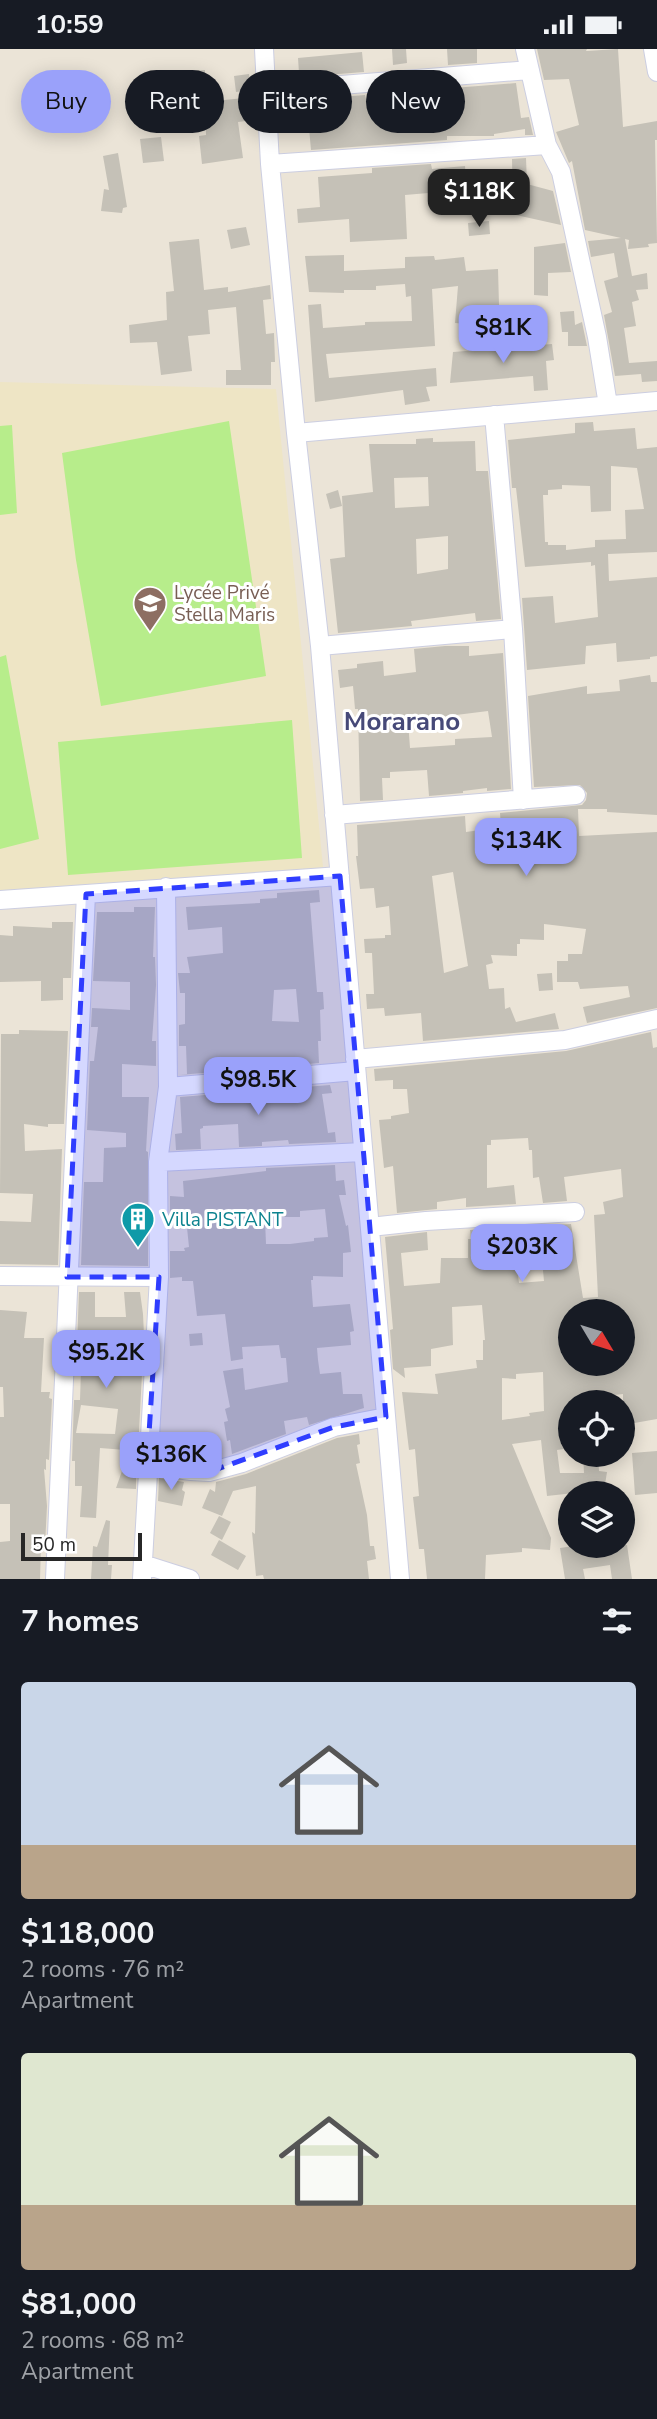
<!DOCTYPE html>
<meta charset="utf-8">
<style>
body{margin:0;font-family:"Nunito Sans",sans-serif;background:#20242c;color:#f1f3f6;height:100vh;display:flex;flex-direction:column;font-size:26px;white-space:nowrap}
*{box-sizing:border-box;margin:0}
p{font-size:23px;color:#9ea1a6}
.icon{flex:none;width:38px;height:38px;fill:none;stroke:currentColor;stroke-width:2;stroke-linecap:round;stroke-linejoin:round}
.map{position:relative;height:1530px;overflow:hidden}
.details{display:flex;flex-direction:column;background:#171b24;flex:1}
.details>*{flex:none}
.hud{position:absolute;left:21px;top:21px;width:616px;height:63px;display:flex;gap:14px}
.needle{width:46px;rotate:128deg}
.fabs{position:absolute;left:558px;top:1250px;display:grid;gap:14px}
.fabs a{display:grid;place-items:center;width:77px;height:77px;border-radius:50%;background:#171b24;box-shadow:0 4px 18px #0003;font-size:35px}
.scale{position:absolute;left:21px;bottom:18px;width:121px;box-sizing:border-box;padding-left:7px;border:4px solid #272727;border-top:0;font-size:19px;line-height:24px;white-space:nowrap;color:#272727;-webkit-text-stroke:5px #fff;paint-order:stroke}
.price{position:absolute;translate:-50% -60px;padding:0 16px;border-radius:14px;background:#9aa1fa;color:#111;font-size:23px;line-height:46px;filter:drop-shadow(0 2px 4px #0008)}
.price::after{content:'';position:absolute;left:50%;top:42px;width:21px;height:16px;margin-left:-10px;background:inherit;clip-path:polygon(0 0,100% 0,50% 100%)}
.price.active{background:#222;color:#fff}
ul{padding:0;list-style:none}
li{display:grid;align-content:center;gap:14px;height:371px;padding:0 21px}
li span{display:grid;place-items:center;height:217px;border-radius:7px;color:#555}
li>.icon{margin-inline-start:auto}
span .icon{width:126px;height:126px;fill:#fffc;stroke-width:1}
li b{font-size:30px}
h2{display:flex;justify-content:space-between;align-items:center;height:84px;padding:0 21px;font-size:30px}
.pill{padding:0 24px;border-radius:32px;background:#171b24;box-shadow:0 4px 18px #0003;font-size:24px;line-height:63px}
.pill.active{background:#9aa1fa;color:#111}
.status{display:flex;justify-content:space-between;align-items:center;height:49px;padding:0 35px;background:#171b24;direction:ltr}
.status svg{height:19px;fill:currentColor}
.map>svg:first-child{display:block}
</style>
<div class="status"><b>10:59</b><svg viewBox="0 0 49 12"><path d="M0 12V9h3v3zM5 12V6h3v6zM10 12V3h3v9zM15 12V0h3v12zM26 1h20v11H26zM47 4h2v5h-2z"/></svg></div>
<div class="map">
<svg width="657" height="1530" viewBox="0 0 657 1530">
<rect width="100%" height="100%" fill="#ebe4d7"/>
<path fill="#eee5c5" d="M0 333 276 340 324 828 0 845Z"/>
<path fill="#b7ed8b" d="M229 372 266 627 101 657 76 511 62 404Z
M12 376 17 464 0 466V377Z
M6 606 39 790 0 800V608Z
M292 671 302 809 68 826 58 693Z"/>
<path fill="#c5c1b7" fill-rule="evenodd" d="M392 0H406L407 14 393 16Z
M447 0H477V14L448 16Z
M537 0H587L586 2 618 0 623 78 657 72V91H655L657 194 648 195 649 198 628 200 629 191 625 190 632 227 647 224 648 240 636 241 639 251 632 253 636 277 624 279 629 314 657 312V332L642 333 641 325 615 327 604 266 612 263 604 232 618 228 614 204 591 208 588 192 621 189 585 181 572 112 569 114 556 83 579 76 569 30 544 31Z
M362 3 364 23 287 29 286 26 299 24 298 9Z
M205 21V46L186 47V40L177 41 176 23Z
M249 25 251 41 236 43 234 27Z
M516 34 521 69 529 68 533 86H525V80L494 85V87H447V91L311 101 309 79 293 81 289 52 365 46 366 50 371 49 372 56 417 53 415 42Z
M244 49 246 72 238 73 243 109 202 115 199 87 206 86 205 53Z
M161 88 164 112 143 114 140 90Z
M118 104 127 158 123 159 122 164 101 162 104 140 109 141 103 107Z
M526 109 527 135 553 142 561 176 516 166V155H513L512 110Z
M431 115 432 120 465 117 466 133 484 132V146L441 149 440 143 405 146 407 190 350 193 349 170 298 174 297 160 320 158 318 128 372 124V119Z
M489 172 490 185 469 187 468 174Z
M246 178 250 196 231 200 227 181Z
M199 190 204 241 228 238V243L270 236 271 250 263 251 266 285 274 284 275 313H271V336H226V321H241L236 258 208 261 210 285 188 287 192 322 161 326 157 293 130 294 129 276 167 271 166 243 174 242 169 193Z
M565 194 571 223 548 224V247L534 246V198Z
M344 206V222L405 219V208L434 207 435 211 464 208 466 222 498 220 499 256 516 257 514 279 455 274 458 237 432 240 435 297 326 305 329 329 436 319 437 337 426 338 430 352 405 356 403 341 315 353 308 256 321 255 323 279 365 276V273L412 272 411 247 406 248 405 235 376 237V241H344V244L309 243 305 207Z
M574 262 575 276 582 273 587 297H568V283H562L560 263Z
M552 295 554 311 546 312 548 341 534 342 533 327 450 334 453 303Z
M593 373 594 382 635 379 637 400 657 398V503L608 505 609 532 657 528V607L650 608V610L617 613 616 594 586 597 585 615 527 621 522 549 553 547 555 574 598 568 595 516 591 517V513L525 518 516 439H512L508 391 575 384V374ZM611 417 637 419 644 460 625 461 626 490 595 491V498L566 501V496H548V493H545L543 446H548V441L562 440V436L590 437 591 463 611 462Z
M433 389V393L475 392 476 422H488L501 570 476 572 475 564 411 572 412 577 338 584 330 510 345 508 342 447 373 443 369 395H416V390ZM428 428 429 457 395 459 394 429ZM448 487V520L417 525 416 490Z
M338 441 342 457 330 460 326 445Z
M445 597H469V607L503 604 511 740 487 742V739L463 742V744L429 747 427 721 390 723V729H382L383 751 360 752 358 660H355L353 637 340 639 338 621 357 619V615L383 612 384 627 416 623 414 600ZM488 662 492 688 455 690V696L410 699 408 672Z
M650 626 651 633H657V766L607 763V760H578L579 787 657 783V959L587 974 583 958 630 948 628 937 580 940 578 933H557V912H568V905H582L586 880 544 875V891L520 890V895H517V907L491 906 493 914 486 916 489 940 504 939 505 960 510 958 516 973 555 964 559 980 423 992 421 964 385 967 384 959 367 960 366 945H374L372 904H365L364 890 385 889V886H391L389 857 376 859 374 839 360 840 356 807H358L357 776 465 767 466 783 501 778 500 764 582 756 586 751 587 744 580 736 534 738 528 647 587 637V645L620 642 619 631ZM453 823 468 917 444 924 432 827Z
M319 841 320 853 310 854 317 943H323L324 960 320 961 321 992H318L319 1014 179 1026 187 1025 186 997H179V976L185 975V944H180L178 924H190L187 908 223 904 222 878 188 881 186 858 260 854V850L277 849V844ZM296 940 299 973 272 972 274 941Z
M134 858H155L153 908H155L156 936 152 992H156V1017L122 1015V1048H149L146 1102 148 1103V1217L81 1216 84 1133H103L104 1099 126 1098V1084L87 1081 90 1012H94L98 978H91L92 959 130 961V933L93 932 97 863H134Z
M52 873H73L71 929H63V951L41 952V932L0 933V886L13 887V877L52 879Z
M552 924 553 941 539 942 537 925Z
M19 981 68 982 64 1075H48V1078L24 1075 25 1102 62 1100 58 1216 0 1215V1172L31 1173 33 1145 0 1144 1 985H19Z
M651 983 653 999 657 998V1370L623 1376V1345L570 1351V1399L557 1401 560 1424H584L583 1405H598L599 1422 607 1423 604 1442 583 1439V1443L547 1447 541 1391 512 1395 551 1489 550 1501 522 1499V1503L486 1506 485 1530H427L424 1500H419L413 1448 419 1447 415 1400 409 1401 402 1343 438 1345 435 1325 477 1319 476 1311H483V1291H485L482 1256 452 1258 453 1296 431 1300V1317L404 1319 405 1329 393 1320 390 1281 393 1280 385 1188 427 1183 428 1201 401 1204 404 1237 440 1234 441 1209H468V1190H471L470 1181 571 1175 583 1249 598 1248 594 1166 605 1165 603 1153 623 1148 621 1120 564 1128 567 1152 543 1154 539 1128 533 1129 532 1101H529L528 1089 491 1091V1096H487V1139L514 1136 516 1155 466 1158V1149L437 1153V1160L397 1164 393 1117 384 1119 379 1071 391 1070V1067L409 1064 407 1040H393V1031L375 1032 374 1020 566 1002ZM541 1200 544 1232 519 1234 515 1206ZM570 1262H623V1314H570ZM543 1323 544 1362 529 1364 530 1367 502 1371V1329L516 1330V1325Z
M330 1036 332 1044 322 1045 328 1084 335 1083 336 1093 289 1095 288 1091 262 1093V1097L239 1098 238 1075 203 1077V1079L200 1080 201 1100 176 1101 175 1085 182 1084 180 1048Z
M335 1116 336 1132 344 1131 346 1146H339L346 1177 348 1176 351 1203 343 1204V1228L313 1227V1231H311L313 1258 350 1255 354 1282 350 1283 351 1296 317 1299 318 1311 320 1325 341 1323 343 1345H362L364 1359 309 1376 307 1368 284 1372 286 1385 232 1405 230 1391 227 1392 224 1373 228 1372 225 1360 230 1358 223 1322 243 1319 245 1341 288 1333 286 1309H281L279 1296 242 1298 243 1310 231 1312 225 1265 197 1267 193 1232H182V1228L170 1229V1202H185L184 1199 189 1198 186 1169H170V1147L184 1148 183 1132 266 1122V1119ZM325 1160 328 1188 314 1189V1192L290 1195H266L265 1171 269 1170 268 1168H300V1162Z
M79 1243H95V1268H126L124 1243H140L143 1265 144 1286 138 1402 100 1399 96 1469 80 1468 82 1437H75V1412H72L74 1351H80L81 1321 76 1322ZM81 1356 118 1360 115 1385 76 1384Z
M0 1261 27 1263 24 1289H44L41 1343H50L49 1349 52 1350 49 1411 46 1410V1421L44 1420 47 1457 45 1496H41L40 1530H0V1493L10 1492V1455H0V1368H4L3 1338H0Z
M202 1284 203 1296 190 1297 189 1285Z
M359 1385 360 1395 357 1396 360 1414 356 1415 367 1466 370 1497H374L376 1510 367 1512 369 1530H264L263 1526 256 1527 252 1483 255 1485 256 1437 233 1442 222 1467 202 1459 210 1440 215 1443 216 1433 246 1425 337 1389Z
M657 1402V1444L635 1446 632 1404Z
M122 1422 136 1426V1440L116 1439Z
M159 1429 184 1433 182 1441 185 1443 182 1457 158 1452Z
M219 1467 231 1473 222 1491 210 1484Z
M106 1471 110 1472 108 1516H112L111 1530H91L93 1497 97 1498Z
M219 1491 246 1507 238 1521 211 1506Z
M581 1496H627L632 1530H612L610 1516 583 1520 585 1530H565L560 1499Z"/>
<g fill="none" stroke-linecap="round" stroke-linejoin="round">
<defs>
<path id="street" d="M264 0 270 115 296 384 320 597 400 1530
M653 0 657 23
M266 42 530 21
M547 96 561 123 597 288 608 356
M270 115 547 96 525 0
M494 366 513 580 523 751
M296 384 657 352
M320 597 513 580
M334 766 576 746
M0 851 340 827
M355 1010 565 991 657 970
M168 1038 356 1022
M158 1113 363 1103
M370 1178 426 1172 575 1163
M0 1227 159 1228
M147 1416 191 1422 209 1423 242 1414 334 1378 386 1368
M143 1515 190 1530
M55 1530 86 845
M142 1530 159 1228 158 1113 168 1038 166 838"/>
</defs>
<use href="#street" stroke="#cccee1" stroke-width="20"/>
<use href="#street" stroke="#fff" stroke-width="18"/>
</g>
<path fill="#2f3dff" fill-opacity="0.2" stroke="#2f3dff" stroke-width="5" stroke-dasharray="14 9" stroke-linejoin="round" d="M340 827 386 1368 334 1378 209 1423 147 1416 159 1228H67L86 845Z"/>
<defs>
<symbol id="school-pin" viewBox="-11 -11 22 30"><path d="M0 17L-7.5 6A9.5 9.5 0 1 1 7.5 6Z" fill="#8d6e63" stroke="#fff"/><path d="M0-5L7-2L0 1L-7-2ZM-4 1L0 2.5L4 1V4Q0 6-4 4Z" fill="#fff"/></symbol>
<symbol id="building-pin" viewBox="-11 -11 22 30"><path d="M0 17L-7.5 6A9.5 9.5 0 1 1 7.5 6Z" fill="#0f9aa8" stroke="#fff"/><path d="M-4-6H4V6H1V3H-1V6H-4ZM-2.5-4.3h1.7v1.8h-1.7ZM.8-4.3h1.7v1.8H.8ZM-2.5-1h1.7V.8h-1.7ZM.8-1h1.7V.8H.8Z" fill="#fff"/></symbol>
</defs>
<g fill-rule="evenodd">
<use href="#school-pin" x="131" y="535" width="38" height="52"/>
<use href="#building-pin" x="119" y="1151" width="38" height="52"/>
</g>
<g text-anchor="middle" stroke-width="6" stroke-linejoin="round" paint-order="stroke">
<g font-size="19" fill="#785e54" stroke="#fff" text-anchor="start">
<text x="174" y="550">Lycée Privé<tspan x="174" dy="22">Stella Maris</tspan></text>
</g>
<g font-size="19" fill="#0d838f" stroke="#fff" text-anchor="start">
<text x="162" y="1177">Villa PISTANT</text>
</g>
<g font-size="26" font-weight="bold" fill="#464978" stroke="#fff">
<text x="402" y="681">Morarano</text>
</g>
</g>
</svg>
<div class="fabs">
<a><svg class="needle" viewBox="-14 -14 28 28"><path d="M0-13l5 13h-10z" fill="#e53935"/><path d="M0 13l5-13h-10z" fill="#9ea1a6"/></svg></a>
<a><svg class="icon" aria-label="locate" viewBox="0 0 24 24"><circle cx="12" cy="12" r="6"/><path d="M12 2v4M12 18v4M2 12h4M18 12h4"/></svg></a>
<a><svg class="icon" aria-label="layers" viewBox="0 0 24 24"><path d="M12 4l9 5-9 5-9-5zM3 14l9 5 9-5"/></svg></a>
</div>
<div class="scale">50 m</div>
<b class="price active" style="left:479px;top:180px">$118K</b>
<b class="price" style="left:503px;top:316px">$81K</b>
<b class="price" style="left:526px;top:829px">$134K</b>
<b class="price" style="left:258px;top:1068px">$98.5K</b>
<b class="price" style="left:522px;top:1235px">$203K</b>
<b class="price" style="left:106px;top:1341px">$95.2K</b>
<b class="price" style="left:171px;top:1443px">$136K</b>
<div class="hud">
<a class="pill active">Buy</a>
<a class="pill">Rent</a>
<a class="pill">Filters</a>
<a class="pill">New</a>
</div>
</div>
<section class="details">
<h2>7 homes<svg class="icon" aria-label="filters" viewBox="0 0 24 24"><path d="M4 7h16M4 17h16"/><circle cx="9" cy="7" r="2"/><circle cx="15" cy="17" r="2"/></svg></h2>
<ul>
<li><span style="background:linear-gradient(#c9d6e8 75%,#b9a48a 0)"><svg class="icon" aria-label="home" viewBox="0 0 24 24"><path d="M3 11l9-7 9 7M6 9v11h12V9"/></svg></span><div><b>$118,000</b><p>2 rooms · 76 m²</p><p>Apartment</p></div></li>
<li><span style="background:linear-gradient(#dfe7d0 70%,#b9a48a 0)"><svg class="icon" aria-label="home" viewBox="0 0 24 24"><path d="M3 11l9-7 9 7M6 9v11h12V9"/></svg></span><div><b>$81,000</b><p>2 rooms · 68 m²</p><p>Apartment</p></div></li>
</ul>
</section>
